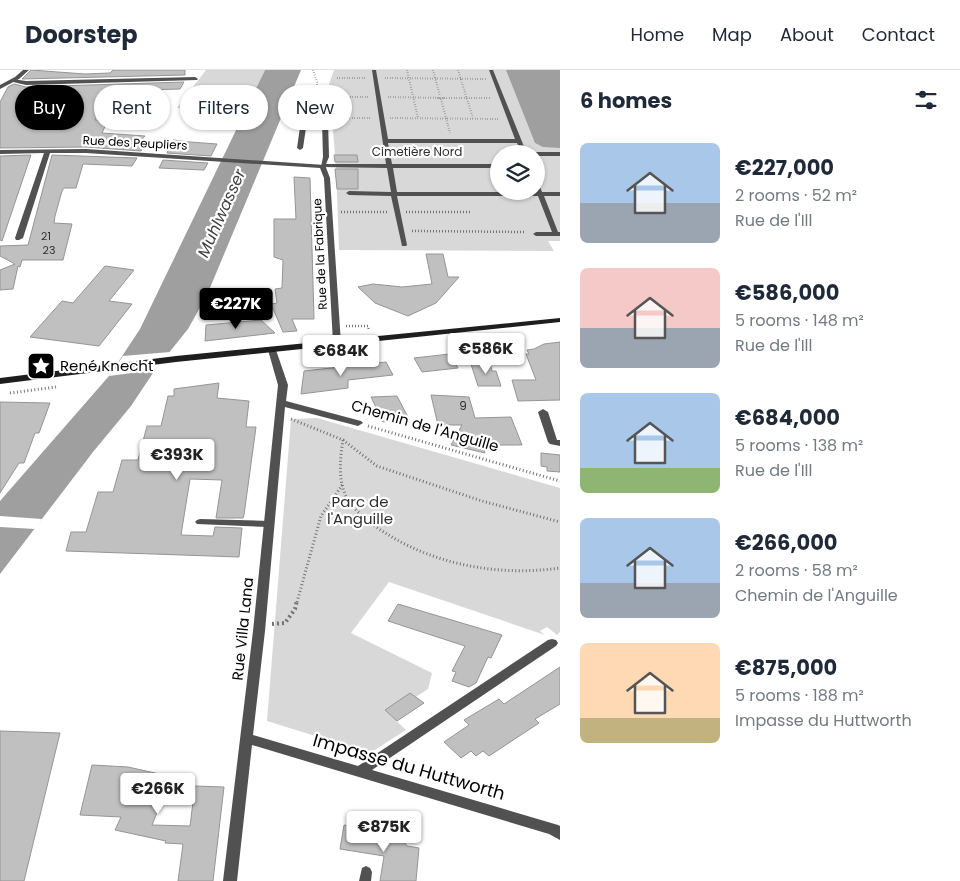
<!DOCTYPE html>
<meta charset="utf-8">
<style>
body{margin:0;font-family:Poppins,sans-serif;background:#f2f2f3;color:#1f2937;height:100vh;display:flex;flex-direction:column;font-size:19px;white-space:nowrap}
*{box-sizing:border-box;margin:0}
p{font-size:16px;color:#747a83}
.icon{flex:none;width:28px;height:28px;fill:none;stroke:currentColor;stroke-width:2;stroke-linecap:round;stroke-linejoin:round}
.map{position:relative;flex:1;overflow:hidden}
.panel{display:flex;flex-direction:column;background:#fff;width:400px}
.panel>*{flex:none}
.top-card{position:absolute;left:15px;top:15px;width:470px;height:45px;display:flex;gap:10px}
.tools{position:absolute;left:490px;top:75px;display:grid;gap:10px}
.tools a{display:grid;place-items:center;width:55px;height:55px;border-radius:50%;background:#fff;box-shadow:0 1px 4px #0004;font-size:25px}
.price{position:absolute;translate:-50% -42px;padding:0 11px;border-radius:5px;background:#fff;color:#222;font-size:16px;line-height:32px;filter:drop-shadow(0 1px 2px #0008)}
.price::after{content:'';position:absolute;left:50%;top:30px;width:15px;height:11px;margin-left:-8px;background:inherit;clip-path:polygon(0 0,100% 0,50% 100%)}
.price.selected{background:#000;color:#fff}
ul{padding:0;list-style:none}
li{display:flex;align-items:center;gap:15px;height:125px;padding:0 20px}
li span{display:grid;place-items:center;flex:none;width:140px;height:100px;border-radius:8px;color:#555}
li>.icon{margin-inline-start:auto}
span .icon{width:60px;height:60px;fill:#fffc;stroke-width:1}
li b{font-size:21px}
h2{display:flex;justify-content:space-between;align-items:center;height:60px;padding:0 20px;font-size:21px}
.chip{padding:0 18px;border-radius:22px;background:#fff;box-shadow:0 1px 4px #0004;font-size:18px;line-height:45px}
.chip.selected{background:#000;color:#fff}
header{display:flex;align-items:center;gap:30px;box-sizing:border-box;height:70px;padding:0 25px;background:#fff;border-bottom:1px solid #e0e1e3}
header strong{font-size:24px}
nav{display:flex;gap:28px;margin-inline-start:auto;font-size:18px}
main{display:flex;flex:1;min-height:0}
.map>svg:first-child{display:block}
</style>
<header>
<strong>Doorstep</strong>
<nav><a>Home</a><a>Map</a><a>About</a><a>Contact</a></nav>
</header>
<main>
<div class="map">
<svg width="560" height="811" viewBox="0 0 560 811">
<rect width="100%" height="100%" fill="#fff"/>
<path fill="#d8d8d8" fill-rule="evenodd" d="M206 0H265L245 43 177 38Z
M334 0H560V171H548L554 181 339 180 336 96 329 14ZM499 84H536V121H499Z
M317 348 560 418V562L557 565 547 557 540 561 545 565 389 512 351 563 432 603 428 619 411 630 395 633 385 640 406 660 370 683 267 651 291 349Z"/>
<path fill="#9f9f9f" d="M265 0H301L207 225 188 259 155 300 131 336 93 382 0 504V431L109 306 140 259Z
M506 0H560V78L543 77 535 73Z"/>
<path fill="#fff" d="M170 282 155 300 109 306 123 286Z
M0 446 42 449 35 459 0 457Z"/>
<path fill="#c0c0c0" stroke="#959595" d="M31 0 85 4 110 3 113 0H185V5L22 9Z
M184 12 180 19 110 21 95 50H108L102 63 145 66 141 71H147L141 81 86 77 0 78V32L8 17 14 14 26 17Z
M173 70 190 72 217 74 211 86 167 83Z
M31 85 2 171 0 170V86Z
M52 85 137 88 132 96 83 94 76 118H64L62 121 55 146 54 153 72 154 63 190H22L20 197 18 196 13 219 0 220V200L15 194 0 186V176L28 175Z
M334 85H357L358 92H335Z
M163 90 208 93 204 100 159 98Z
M335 99H358V119H337Z
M294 107 310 108 314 249H292L297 261 283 262 271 234 277 233 275 219 282 218 283 190 274 187V149H296Z
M426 184H443L448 207H459L436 233 408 246 375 233 358 217 373 214 402 217 432 214Z
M105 196 134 200 109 231 132 234 99 276 30 267 62 231 73 233Z
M261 250 275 263 205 271 206 255Z
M560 272V330L518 331 512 310H536L526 284H529L527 280 534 279 544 274Z
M450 284 458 298 422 302 414 288Z
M386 292 393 305 348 310V318L301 324 304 301Z
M490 293 492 301H496L501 316H478L471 294Z
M219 313 217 328 249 331 246 357H256L244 445 243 448H216L222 410 190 409 181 465 213 466 215 457 242 458 239 487 66 481 71 462H86L98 422H113L122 390H138L147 356H161L168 326H174V319Z
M431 325 469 327 475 348 511 347 522 375H483L485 383 451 375 462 355H438Z
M397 326 409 349 383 352 371 327Z
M0 332 50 333 39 363H35L24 393H19L0 423Z
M541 383 560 385V402L547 401V397L541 396Z
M398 534 502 565 491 588 488 587 476 613 469 617 452 611 456 602 452 601 465 576 388 551Z
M560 597V634L535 649 539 653 489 686 483 681 476 686 471 681 461 688 444 672 469 655 464 650 499 629 504 634Z
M410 623 424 633 397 651 385 640Z
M0 661 60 663 24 811H0Z
M92 695 128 697 164 705 151 736 159 738 152 755 190 756 195 716 224 717 213 811H178L183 774 165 773 166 771 115 760 121 747 80 745Z
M344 755 380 761 379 768 403 771 407 776 419 778 416 811H380L384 786 340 779Z"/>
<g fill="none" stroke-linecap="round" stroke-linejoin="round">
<path stroke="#737373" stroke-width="2" stroke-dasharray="0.5 2" stroke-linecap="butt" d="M313 0 317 12 316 39
M407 0 418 48
M433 0 440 26
M458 0 473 48
M337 8H366
M385 8 486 9
M335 27H369
M388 27 444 28H436
M444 28H491
M441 29 450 63
M337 48H371
M390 48 499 49"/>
<path stroke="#737373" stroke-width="2.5" stroke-dasharray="1 2" stroke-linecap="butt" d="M341 142H388
M406 142H472
M412 161 525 162
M346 256H368L369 260"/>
<path stroke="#737373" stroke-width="3" stroke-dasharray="1 2.5" stroke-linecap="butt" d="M10 323 56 317
M291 349 343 370C340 388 338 410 346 426 352 438 365 449 375 456 428 494 496 507 560 498
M368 356 560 411
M343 370 377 396 482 431 560 452
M297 532 321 446 343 414"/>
<path stroke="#737373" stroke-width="4" stroke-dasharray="2 3" stroke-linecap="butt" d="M272 554 285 553 295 539 297 530"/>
<path fill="#515151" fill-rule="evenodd" d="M372 0H376L388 69H515L489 0H493L527 84H506L509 82H521L517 73H388L392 94H494L496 86 499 84V101L494 98H393L397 122H536V111L538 112 542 122H560V126H544L558 162H560V166H536L533 164 536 162H552L538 126H397L407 175 406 176H402L391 126 349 125 346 123 349 121 391 122 387 98 321 97 323 87 322 51 317 49 307 51 303 78 300 80 297 78 301 50 317 45 328 50 329 87 326 94H386Z
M536 82H560V86H536V84H533Z
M200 449 269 451 274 454 269 457 197 454 195 452 197 450Z
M366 796 370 798 372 802 371 811H359L362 798Z"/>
<path fill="#515151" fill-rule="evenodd" d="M195 7 198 9 197 10 26 15 9 11 12 9 26 11Z
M86 79 325 95 330 108 341 273 340 275H334L333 273 324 108 320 98 86 83H50L23 168 19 170H16L15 168 44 83 0 84V80Z
M272 277 276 280 288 315 286 331 361 351 363 353 358 356 285 337 265 561 253 665 358 696 548 570 552 569 556 570 558 573 556 576 372 700 558 755 560 756V770L549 764 252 675 237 811H223L253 561 278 315 268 280Z
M543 339 548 342 557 370H560V376L550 374 548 372 538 342Z"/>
<path fill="#515151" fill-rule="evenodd" d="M23 0H29L19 9 0 19V15L15 7Z"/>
<path fill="#1e1e1e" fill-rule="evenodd" d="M560 248V252L176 292 0 314V308L176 286Z"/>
</g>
<defs>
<symbol id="sight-square" viewBox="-11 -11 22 22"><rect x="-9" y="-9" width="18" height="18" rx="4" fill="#000" stroke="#fff"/><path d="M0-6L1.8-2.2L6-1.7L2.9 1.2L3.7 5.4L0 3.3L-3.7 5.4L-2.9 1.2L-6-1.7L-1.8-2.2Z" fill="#fff"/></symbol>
</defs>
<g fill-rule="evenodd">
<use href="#sight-square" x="25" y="280" width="32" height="32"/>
</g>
<g text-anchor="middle" stroke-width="4.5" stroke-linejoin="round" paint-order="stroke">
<g font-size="11" fill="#303030">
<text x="46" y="170">21</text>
<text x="49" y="184">23</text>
</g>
<g font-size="12" fill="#000" stroke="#fff">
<text transform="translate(135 73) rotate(3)" y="4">Rue des Peupliers</text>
<text transform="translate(320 184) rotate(-93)" y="4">Rue de la Fabrique</text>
</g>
<g font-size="12" fill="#2f2f2f" stroke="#fff">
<text x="417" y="86">Cimetière Nord</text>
</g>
<g font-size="12" fill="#303030">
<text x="463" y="340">9</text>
</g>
<g font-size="15" fill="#000" stroke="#fff" text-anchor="start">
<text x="60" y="301">René Knecht</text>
</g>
<g font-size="15" fill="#000" stroke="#fff">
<text transform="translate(425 356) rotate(16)" y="5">Chemin de l'Anguille</text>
<text transform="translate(243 559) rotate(-84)" y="5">Rue Villa Lana</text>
</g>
<g font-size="15" fill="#2f2f2f" stroke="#fff">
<text x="360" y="437">Parc de<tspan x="360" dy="17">l'Anguille</tspan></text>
</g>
<g font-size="16" font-style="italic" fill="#404040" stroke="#fff">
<text transform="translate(221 143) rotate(-66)" y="6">Muhlwasser</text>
</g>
<g font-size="18" fill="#000" stroke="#fff">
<text transform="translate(409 697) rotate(16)" y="6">Impasse du Huttworth</text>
</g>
</g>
</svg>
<div class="tools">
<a><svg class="icon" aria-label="layers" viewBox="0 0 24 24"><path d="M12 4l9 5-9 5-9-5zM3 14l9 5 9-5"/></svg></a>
</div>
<b class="price selected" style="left:236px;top:260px">€227K</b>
<b class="price" style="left:486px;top:305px">€586K</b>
<b class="price" style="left:341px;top:307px">€684K</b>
<b class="price" style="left:177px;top:411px">€393K</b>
<b class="price" style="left:158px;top:745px">€266K</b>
<b class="price" style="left:384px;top:783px">€875K</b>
<div class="top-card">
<a class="chip selected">Buy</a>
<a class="chip">Rent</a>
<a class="chip">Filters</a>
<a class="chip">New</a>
</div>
</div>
<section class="panel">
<h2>6 homes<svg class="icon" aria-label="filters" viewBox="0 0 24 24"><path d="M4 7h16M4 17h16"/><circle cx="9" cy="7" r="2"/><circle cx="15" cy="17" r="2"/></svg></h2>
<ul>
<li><span style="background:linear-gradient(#a9c7e8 60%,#9aa5b1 0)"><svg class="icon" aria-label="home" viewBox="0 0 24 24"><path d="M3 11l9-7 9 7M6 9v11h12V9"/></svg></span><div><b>€227,000</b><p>2 rooms · 52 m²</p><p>Rue de l'Ill</p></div></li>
<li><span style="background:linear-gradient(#f6c9c9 60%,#9aa5b1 0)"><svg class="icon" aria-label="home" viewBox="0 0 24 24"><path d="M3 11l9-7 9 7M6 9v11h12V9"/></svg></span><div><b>€586,000</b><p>5 rooms · 148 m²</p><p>Rue de l'Ill</p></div></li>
<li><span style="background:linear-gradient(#a9c7e8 75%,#8fb573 0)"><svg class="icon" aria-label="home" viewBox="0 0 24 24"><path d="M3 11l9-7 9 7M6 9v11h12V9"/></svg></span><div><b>€684,000</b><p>5 rooms · 138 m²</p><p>Rue de l'Ill</p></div></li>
<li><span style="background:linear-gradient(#a9c7e8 65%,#9aa5b1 0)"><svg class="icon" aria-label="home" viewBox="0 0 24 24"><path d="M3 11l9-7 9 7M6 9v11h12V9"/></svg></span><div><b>€266,000</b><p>2 rooms · 58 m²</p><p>Chemin de l'Anguille</p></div></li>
<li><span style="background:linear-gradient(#ffd9b3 75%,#c2b280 0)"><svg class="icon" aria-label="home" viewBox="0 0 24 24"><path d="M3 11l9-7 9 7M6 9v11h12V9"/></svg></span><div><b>€875,000</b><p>5 rooms · 188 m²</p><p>Impasse du Huttworth</p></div></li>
</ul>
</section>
</main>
